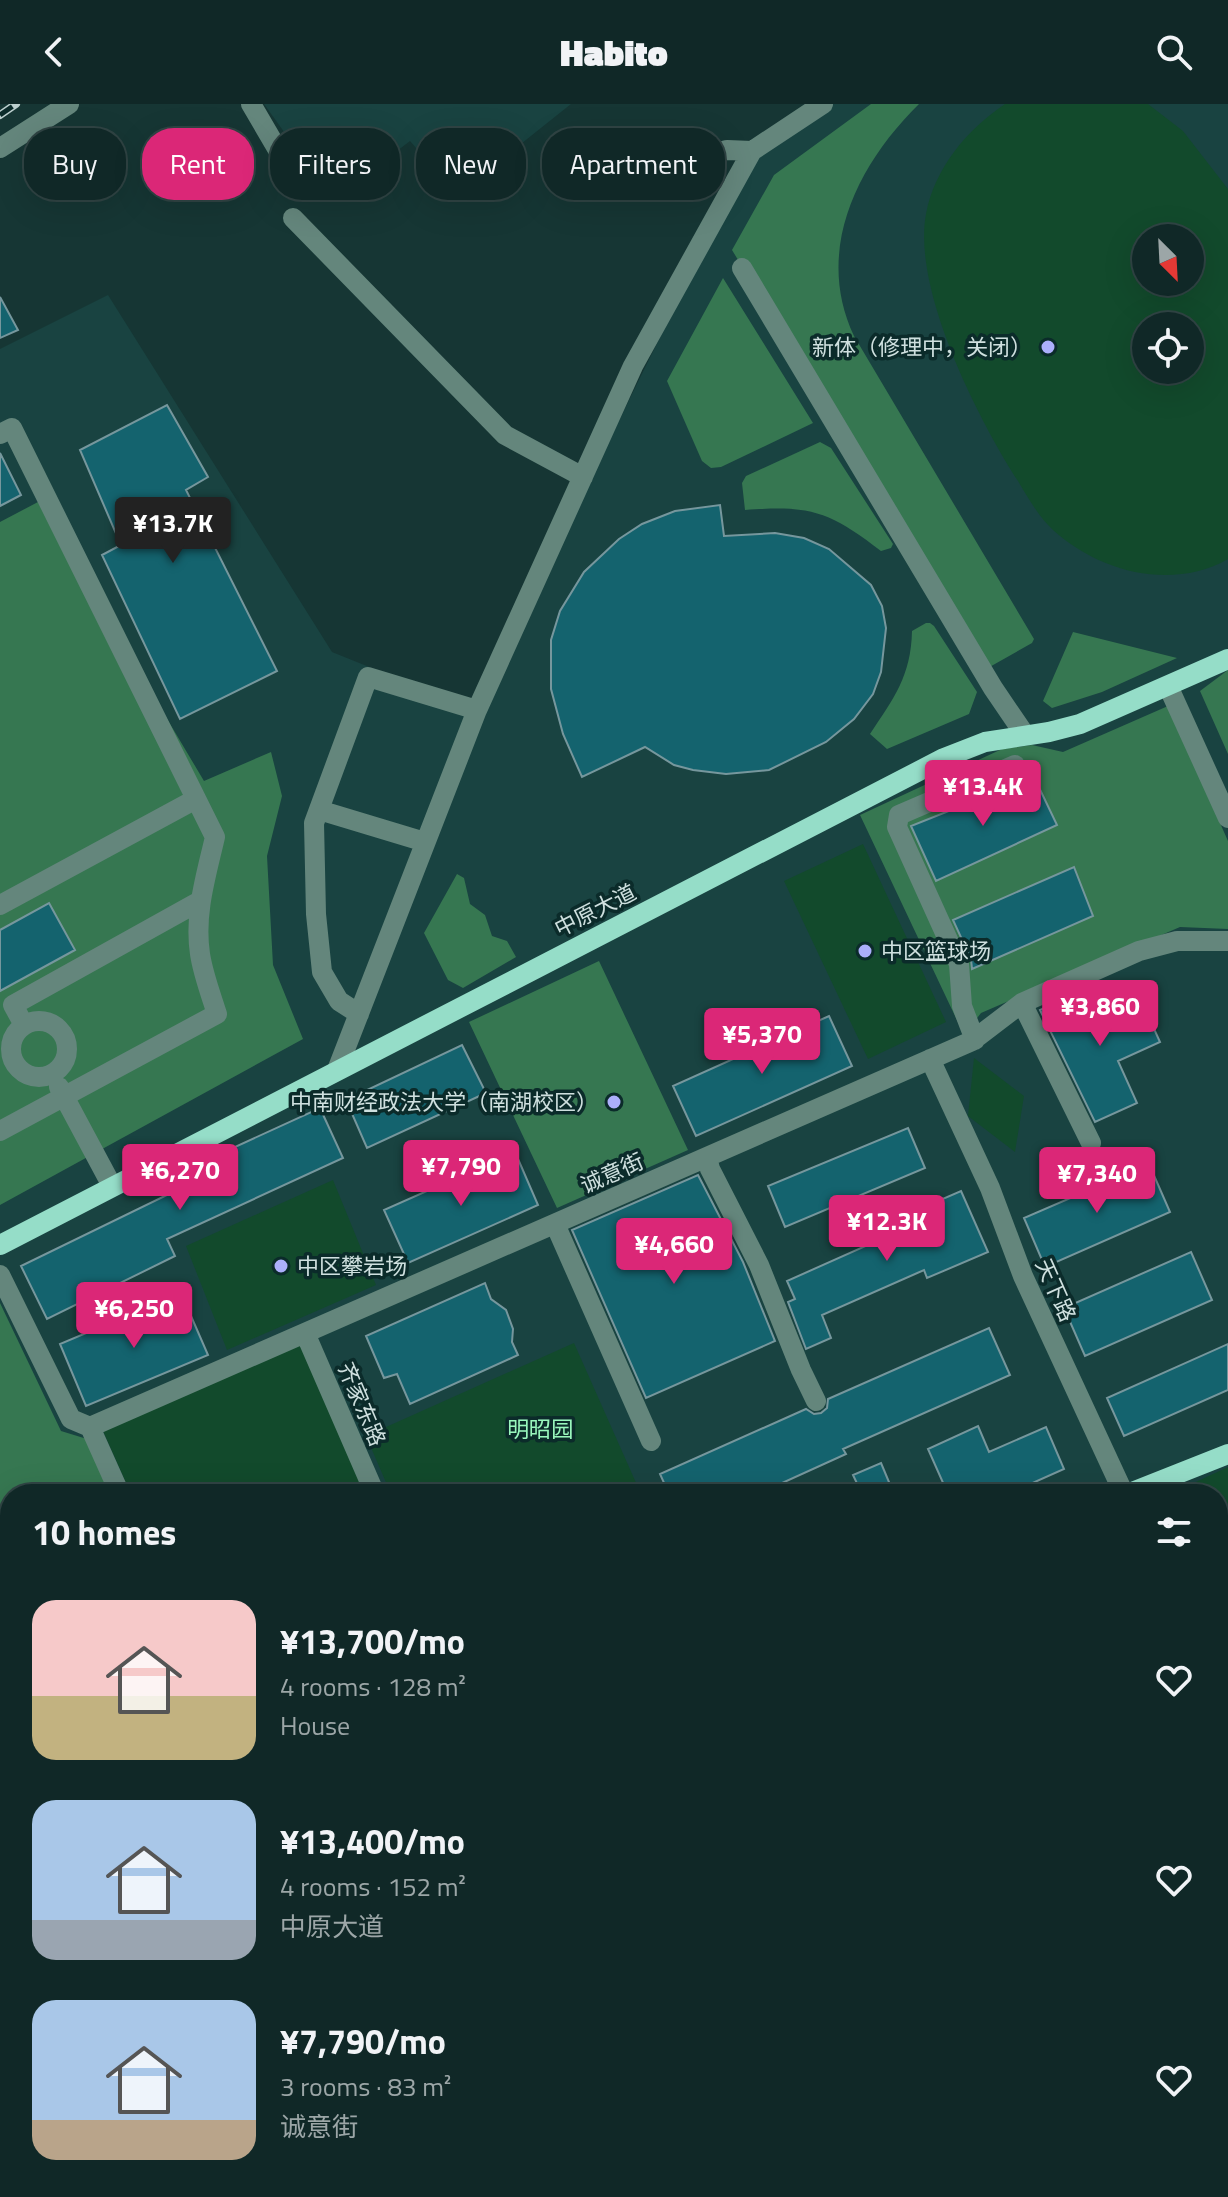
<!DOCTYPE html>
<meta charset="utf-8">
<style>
body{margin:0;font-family:"Titillium Web","Noto Sans SC",sans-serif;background:#1e3433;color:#f1f3f6;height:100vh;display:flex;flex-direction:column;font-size:30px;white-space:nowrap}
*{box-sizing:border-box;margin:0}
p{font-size:26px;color:#9ca6a7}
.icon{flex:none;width:44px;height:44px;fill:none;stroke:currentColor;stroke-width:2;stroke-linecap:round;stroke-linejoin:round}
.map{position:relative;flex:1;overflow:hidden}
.drawer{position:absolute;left:0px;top:1380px;width:1228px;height:714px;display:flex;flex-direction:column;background:#102827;border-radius:32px 32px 0 0;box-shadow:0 8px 32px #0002,0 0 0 2px #304444}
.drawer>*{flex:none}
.banner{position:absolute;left:24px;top:24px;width:800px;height:72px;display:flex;gap:16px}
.needle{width:52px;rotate:156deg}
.controls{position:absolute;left:1132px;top:120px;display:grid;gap:16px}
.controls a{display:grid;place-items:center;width:72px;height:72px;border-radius:50%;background:#102827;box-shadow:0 8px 32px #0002,0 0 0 2px #304444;font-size:40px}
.price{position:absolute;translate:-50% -68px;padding:0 18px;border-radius:8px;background:#db2777;color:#fff;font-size:26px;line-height:52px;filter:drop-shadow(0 2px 4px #0008)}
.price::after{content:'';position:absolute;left:50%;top:48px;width:24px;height:18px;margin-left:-12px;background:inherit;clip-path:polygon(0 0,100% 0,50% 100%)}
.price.active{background:#222;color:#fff}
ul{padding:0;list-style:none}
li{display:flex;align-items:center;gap:24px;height:200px;padding:0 32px}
li span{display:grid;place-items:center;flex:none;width:224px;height:160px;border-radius:24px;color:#555}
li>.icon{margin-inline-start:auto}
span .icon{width:96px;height:96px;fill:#fffc;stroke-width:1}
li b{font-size:34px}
h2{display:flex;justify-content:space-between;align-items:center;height:96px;padding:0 32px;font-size:34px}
.chip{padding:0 28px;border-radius:32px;background:#102827;box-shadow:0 8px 32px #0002,0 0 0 2px #304444;font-size:28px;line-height:72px}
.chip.active{background:#db2777;color:#fff}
header{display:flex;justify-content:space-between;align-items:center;height:104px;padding:0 32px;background:#102827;font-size:36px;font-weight:800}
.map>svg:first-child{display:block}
</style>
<header><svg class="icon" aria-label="back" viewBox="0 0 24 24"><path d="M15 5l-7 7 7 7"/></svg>Habito<svg class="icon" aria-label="search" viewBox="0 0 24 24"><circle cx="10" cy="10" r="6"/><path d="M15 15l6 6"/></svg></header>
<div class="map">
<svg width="1228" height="2093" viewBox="0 0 1228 2093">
<rect width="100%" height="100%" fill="#163634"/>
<path fill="#194341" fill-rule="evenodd" d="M264 0H571L457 91 410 37 333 96Z
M823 0H1228V2093H0V245L108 191 332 548 476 606 752 47ZM1146 134H1190V178H1146ZM1146 222H1190V266H1146ZM10 1390H1218V2084H10Z"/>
<path fill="#124a2c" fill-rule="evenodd" d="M1005 0H1148L1183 27 1228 85V455C1172 487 1099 468 1053 426 1039 413 1028 394 1018 377 978 315 912 185 926 110 935 63 967 26 1005 0ZM1146 134H1190V178H1146ZM1146 222H1190V266H1146Z
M863 740 946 918 868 955 784 777Z
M974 954 1024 992 1015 1048 968 1012Z
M333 1076 376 1181 227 1246 186 1142Z
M300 1239 365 1390H131L103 1327Z
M574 1239 641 1390H391L366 1332Z
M1228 1363V1546L1223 1549 1218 1539V1390H1170Z
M1220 1678 1228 1695V1975L1218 1980V1679Z"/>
<path fill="#367751" d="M871 0H919C857 61 814 147 854 232L1034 535 1032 539 986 565 732 146 774 71Z
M723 174 813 319 721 363 711 364 702 357 667 277Z
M820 338 831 344 893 440 891 444 881 447C829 407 810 401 745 406L742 379 746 372Z
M38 398 204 677 271 648 282 692 267 752 273 861 303 935 0 1101V418Z
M926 519H930L934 522 977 588 969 610 887 645 870 630C894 594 911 572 912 527Z
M1073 528 1177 554 1102 588 1052 604 1043 597Z
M1228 566V650L1200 587Z
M1168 602 1228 737V825L1180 823 981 909 964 931 860 711 1002 645 1032 641 1063 648Z
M457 770 464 774 470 800 485 811 492 832 507 837 516 853 463 884 448 876 424 829Z
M599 857 688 1046 557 1104 469 918Z
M0 1199 61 1327 87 1335 111 1390H10V1507L0 1495Z
M346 2084H450L456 2093H351Z
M1103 2084H1153L1157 2093H1107Z"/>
<path fill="#185870" d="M0 1503 10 1513V2084H343L348 2093H0Z"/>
<path fill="#14636e" stroke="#76979d" stroke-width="2" d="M0 193 18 226 0 234Z
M167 301 208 373 186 386 277 567 180 615 102 451 121 441 80 346Z
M0 349 21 391 0 402Z
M720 401 724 432 775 429 804 434 829 445 871 481 882 502 886 524 881 568 873 590 854 615 826 638 769 666 726 670 693 666 674 661 645 643 582 673 563 630 551 585V536L560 507 584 468 619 435 642 420 675 407Z
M1034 673 1057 721 936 777 911 722Z
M1074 763 1093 812 972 865 971 855 953 816Z
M49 799 75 846 0 887V826Z
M1083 887 1095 913 1139 892 1160 938 1118 957 1137 999 1095 1018 1040 906Z
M829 912 852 962 696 1032 673 982Z
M462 941 486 989 367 1044 346 996Z
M320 1004 343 1054 167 1135 175 1152 47 1215 21 1162 169 1090 163 1076Z
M908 1024 925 1064 785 1123 768 1082Z
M515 1048 538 1101 408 1159 384 1106Z
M1149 1060 1170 1108 1045 1163 1024 1114Z
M698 1071 743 1158 775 1237 646 1294 572 1126Z
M961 1087 988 1148 927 1174 924 1166 822 1211 831 1234 806 1245 788 1198 795 1195 787 1177 906 1124 901 1113Z
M1191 1148 1212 1196 1085 1252 1064 1204Z
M485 1179 491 1195 506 1206 513 1225 512 1238 518 1251 410 1300 397 1270 384 1274 366 1232Z
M181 1189 208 1251 86 1302 60 1240Z
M989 1224 1010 1271 843 1345 846 1350 758 1390H669L660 1370 806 1305 814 1310 821 1309 827 1304 828 1295Z
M1228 1240V1286L1124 1332 1107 1294Z
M978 1322 989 1348 1046 1323 1064 1365 1008 1390H948L928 1345Z
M881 1359 894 1390H862L853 1371Z"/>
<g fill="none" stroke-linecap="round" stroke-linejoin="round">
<path stroke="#64867c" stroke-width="20" d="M251 0 282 53
M0 44 69 0
M675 59 727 46 752 47
M293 114 505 331 583 373
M742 164 993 584 1025 631
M0 330 12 324 215 733C206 772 194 810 200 850 203 870 211 891 217 910L0 1027
M1168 582 1228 714
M319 706 425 738
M0 801 196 695
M1022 899 1091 1039
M359 910 339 897 322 868 316 810 314 719 368 573 477 606
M11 945a28 28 0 1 1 56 0a28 28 0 1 1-56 0Z
M24 921 13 901 200 797
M975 936 962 902 959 860 897 723 899 711 1015 661
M930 955 990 1084 1023 1172 1124 1390
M337 966 477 606 633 262 752 47 823 0
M59 983 112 1082
M707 1054 710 1065 759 1161 801 1266 816 1297
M555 1120 651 1337
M0 1171 71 1315 90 1323 972 937 1022 899 1139 847 1177 837H1228
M305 1229 375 1390
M90 1323 120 1390
M1220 1577 1228 1574
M458 2084 463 2093
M836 2084 837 2093
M1009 2084 1014 2093"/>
<path stroke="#95ddc8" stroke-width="20" d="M0 1141 944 654 985 638 1049 628 1080 620 1228 555
M1127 1390 1228 1350
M0 1893 10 1889
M1095 2084 1099 2093"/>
<defs>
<path id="rail" d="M0 11 16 0"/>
</defs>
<use href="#rail" stroke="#bccfce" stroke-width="8"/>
<use href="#rail" stroke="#0b2b2a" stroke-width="5" stroke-dasharray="15" stroke-linecap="butt"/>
</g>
<g fill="#acaffb" stroke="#0b2b2a" stroke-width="3">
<circle cx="1048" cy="243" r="8"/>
<circle cx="865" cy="847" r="8"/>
<circle cx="614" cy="998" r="8"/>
<circle cx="281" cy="1162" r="8"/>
</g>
<g text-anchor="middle" stroke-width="7" stroke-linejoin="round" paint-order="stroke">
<g font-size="22" fill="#cfe0df" stroke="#0b2b2a" text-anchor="end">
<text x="1032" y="251">新体（修理中，关闭）</text>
<text x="881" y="855" text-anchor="start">中区篮球场</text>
<text x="598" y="1006">中南财经政法大学（南湖校区）</text>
<text x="297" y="1170" text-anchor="start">中区攀岩场</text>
</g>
<g font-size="22" fill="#cfe0df" stroke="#0b2b2a">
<text transform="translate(595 806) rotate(-27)" y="8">中原大道</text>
<text transform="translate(612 1069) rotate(-24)" y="8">诚意街</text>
<text transform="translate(1056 1186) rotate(66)" y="8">天下路</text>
<text transform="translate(362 1300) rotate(67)" y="8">齐家东路</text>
</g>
<g font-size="22" fill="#99f7bd" stroke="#0b2b2a">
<text x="540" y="1333">明昭园</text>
</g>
</g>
</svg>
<div class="controls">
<a><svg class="needle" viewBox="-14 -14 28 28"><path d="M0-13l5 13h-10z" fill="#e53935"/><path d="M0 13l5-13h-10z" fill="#9ca6a7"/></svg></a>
<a><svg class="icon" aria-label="locate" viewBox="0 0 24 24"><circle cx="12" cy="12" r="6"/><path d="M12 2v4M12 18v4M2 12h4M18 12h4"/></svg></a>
</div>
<b class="price active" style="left:173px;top:461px">¥13.7K</b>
<b class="price" style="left:983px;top:724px">¥13.4K</b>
<b class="price" style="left:1100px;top:944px">¥3,860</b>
<b class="price" style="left:762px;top:972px">¥5,370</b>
<b class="price" style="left:461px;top:1104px">¥7,790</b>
<b class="price" style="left:180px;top:1108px">¥6,270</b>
<b class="price" style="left:1097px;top:1111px">¥7,340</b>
<b class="price" style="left:887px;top:1159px">¥12.3K</b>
<b class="price" style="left:674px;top:1182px">¥4,660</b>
<b class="price" style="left:134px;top:1246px">¥6,250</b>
<div class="banner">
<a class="chip">Buy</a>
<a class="chip active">Rent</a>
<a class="chip">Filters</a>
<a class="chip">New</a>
<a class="chip">Apartment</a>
</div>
<section class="drawer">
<h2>10 homes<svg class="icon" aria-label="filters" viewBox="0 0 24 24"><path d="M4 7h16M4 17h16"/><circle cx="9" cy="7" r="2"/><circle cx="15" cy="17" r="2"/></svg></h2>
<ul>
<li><span style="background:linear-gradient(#f6c9c9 60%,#c2b280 0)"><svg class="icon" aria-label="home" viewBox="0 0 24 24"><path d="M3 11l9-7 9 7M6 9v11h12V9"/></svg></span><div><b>¥13,700/mo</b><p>4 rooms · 128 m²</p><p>House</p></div><svg class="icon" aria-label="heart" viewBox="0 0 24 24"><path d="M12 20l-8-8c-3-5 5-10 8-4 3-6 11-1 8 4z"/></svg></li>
<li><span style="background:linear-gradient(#a9c7e8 75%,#9aa5b1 0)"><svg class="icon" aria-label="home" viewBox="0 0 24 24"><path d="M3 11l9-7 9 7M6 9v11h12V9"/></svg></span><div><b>¥13,400/mo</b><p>4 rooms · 152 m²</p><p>中原大道</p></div><svg class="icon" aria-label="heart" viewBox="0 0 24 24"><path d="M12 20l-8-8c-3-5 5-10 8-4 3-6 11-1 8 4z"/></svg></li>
<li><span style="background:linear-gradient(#a9c7e8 75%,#b9a48a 0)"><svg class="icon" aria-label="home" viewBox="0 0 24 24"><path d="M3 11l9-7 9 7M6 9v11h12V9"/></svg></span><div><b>¥7,790/mo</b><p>3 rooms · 83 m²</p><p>诚意街</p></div><svg class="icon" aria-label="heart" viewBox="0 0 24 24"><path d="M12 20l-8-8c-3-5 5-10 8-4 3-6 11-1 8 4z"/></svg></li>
</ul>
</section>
</div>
